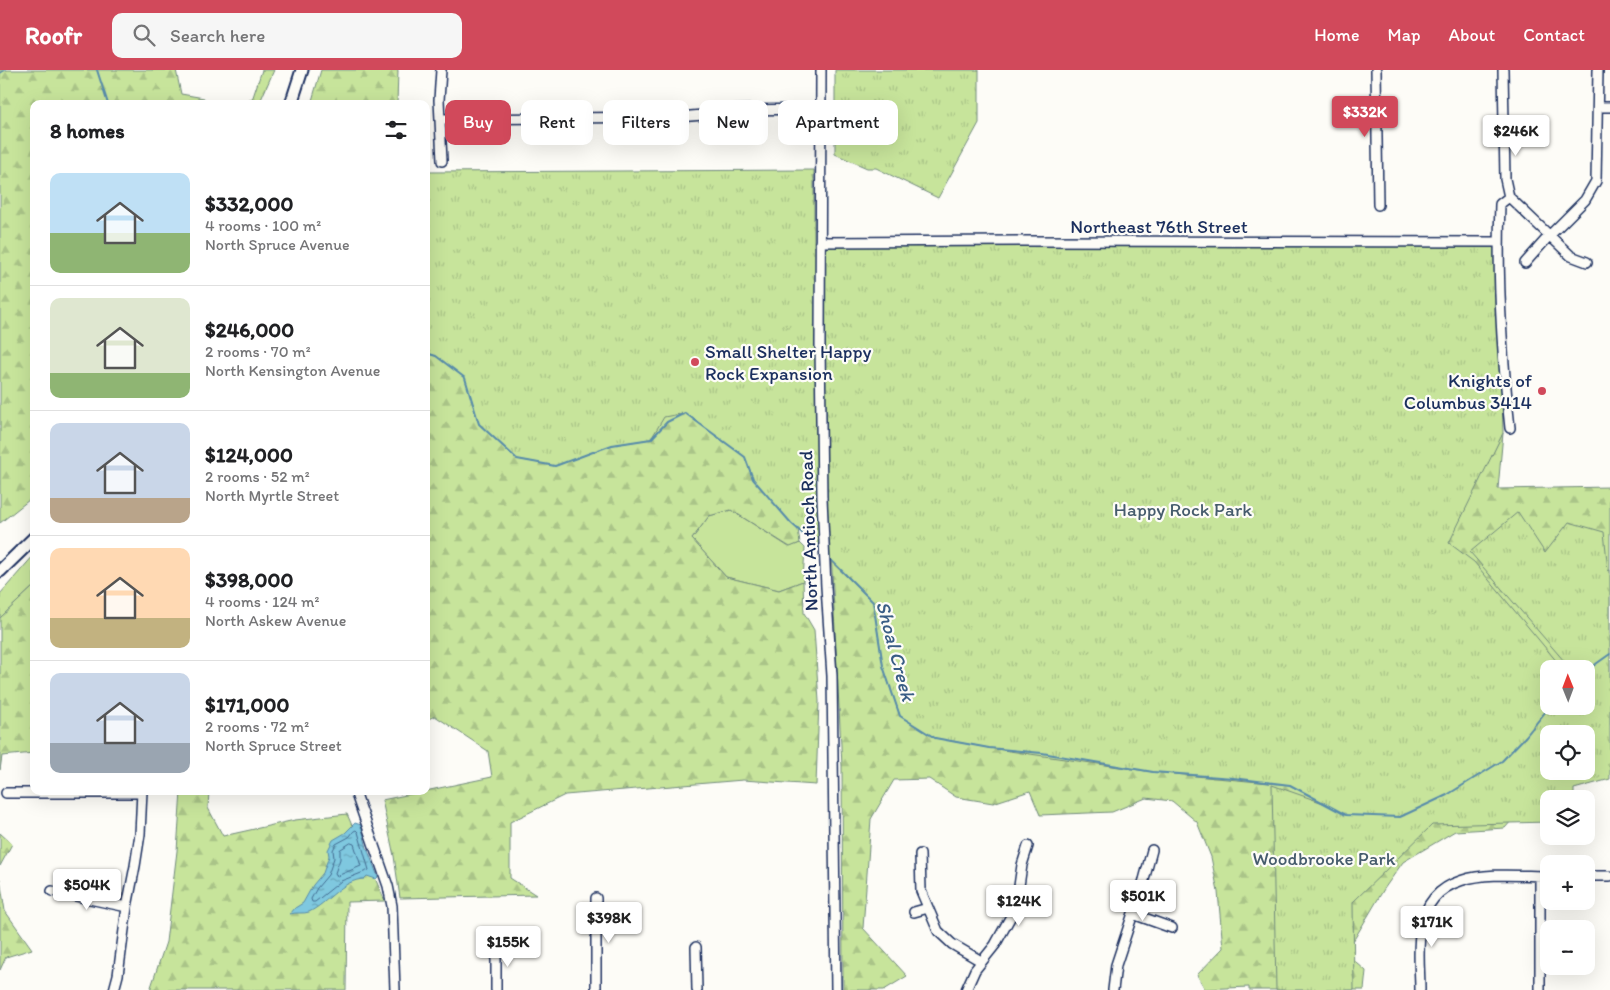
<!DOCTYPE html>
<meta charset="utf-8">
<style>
body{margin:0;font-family:Itim,sans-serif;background:#f6f6f6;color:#202124;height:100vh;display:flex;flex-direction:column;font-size:19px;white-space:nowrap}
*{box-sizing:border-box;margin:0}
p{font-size:16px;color:#757577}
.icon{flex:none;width:28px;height:28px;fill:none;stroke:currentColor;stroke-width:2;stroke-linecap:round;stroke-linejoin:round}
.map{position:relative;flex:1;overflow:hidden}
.sheet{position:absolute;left:30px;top:30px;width:400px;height:695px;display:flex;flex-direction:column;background:#fff;border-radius:10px;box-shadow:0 5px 20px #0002}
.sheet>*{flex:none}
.banner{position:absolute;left:445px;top:30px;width:475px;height:45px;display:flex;gap:10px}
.needle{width:32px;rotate:359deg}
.controls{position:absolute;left:1540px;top:590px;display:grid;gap:10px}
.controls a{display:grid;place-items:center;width:55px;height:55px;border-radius:10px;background:#fff;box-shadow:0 5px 20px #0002;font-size:25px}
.price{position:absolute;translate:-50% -42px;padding:0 11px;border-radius:5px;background:#fff;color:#222;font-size:16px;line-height:32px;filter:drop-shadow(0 1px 2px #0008)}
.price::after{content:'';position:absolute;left:50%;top:30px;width:15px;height:11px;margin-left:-8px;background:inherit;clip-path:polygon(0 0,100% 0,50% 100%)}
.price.selected{background:#d1495b;color:#fff}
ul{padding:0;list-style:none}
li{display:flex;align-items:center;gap:15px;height:125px;padding:0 20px}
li+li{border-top:1px solid #e0e0e0}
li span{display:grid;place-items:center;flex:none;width:140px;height:100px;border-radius:10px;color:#555}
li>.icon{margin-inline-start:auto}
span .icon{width:60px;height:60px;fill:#fffc;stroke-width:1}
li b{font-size:21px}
h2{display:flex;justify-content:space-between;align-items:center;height:60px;padding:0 20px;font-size:21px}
.tag{padding:0 18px;border-radius:10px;background:#fff;box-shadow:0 5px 20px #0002;font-size:18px;line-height:45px}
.tag.selected{background:#d1495b;color:#fff}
header{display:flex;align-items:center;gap:30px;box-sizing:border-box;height:70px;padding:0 25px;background:#d1495b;color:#fff}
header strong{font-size:24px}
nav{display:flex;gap:28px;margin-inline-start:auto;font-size:18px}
.search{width:350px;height:45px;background:#f6f6f6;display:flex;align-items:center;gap:12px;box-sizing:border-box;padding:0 18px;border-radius:10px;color:#757577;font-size:19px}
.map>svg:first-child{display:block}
</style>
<header>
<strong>Roofr</strong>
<div class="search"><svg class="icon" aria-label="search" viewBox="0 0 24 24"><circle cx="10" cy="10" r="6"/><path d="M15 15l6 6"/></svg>Search here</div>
<nav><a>Home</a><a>Map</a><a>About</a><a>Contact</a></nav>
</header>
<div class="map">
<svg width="1610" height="920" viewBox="0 0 1610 920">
<defs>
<pattern id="forest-firs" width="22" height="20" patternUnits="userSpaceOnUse" patternTransform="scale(1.25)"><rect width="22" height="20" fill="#c7e49b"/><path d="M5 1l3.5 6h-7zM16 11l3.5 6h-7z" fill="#aac488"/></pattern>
<pattern id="park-tufts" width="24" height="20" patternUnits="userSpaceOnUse" patternTransform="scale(1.25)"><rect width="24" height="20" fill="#c7e49b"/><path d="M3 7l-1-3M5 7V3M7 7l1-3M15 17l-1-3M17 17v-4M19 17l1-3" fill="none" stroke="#aac488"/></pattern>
<pattern id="water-ripples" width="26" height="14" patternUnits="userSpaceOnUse" patternTransform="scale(1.25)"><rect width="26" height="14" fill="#7fc8df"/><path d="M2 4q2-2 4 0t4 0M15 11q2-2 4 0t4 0" fill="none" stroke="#67a3b8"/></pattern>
</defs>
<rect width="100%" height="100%" fill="#fdfcf7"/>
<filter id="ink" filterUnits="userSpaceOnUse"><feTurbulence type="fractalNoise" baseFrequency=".02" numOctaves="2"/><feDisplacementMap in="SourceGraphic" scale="10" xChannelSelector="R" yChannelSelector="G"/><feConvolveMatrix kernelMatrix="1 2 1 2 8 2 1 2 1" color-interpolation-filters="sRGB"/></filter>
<g filter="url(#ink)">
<path fill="#c7e49b" stroke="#718a7c" d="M731 440 789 477 800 473 805 478 803 511 779 520 726 507 692 469 709 446Z
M34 485V516L0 548V524Z"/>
<path fill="url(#forest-firs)" stroke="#718a7c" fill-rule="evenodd" d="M0 0H176L181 24 204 28 205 34H34V426L0 453Z
M262 0H274L259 34H245L253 27Z
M321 0H398L397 34H311Z
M426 266 662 293 794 432 800 473 790 477 731 440 709 446 692 469 726 507 779 520 803 511 804 543 814 560 819 631 816 715 743 710 565 725 510 752V808L536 825 400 828 394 786 382 730 492 707 488 681 435 646 426 650Z
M1503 363 1498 419 1610 417V654L1586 664H1549V701L1528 732 1505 758 1455 761 1403 792 1384 819 1346 883 1366 901 1364 920H1249V917L1205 919 1197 905 1223 878 1218 822 1211 787 1197 752 1172 731 1146 728 1112 742 1040 745 1030 721 993 733 956 727 929 709 894 710 871 749 863 858 907 906 884 920H843L842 696 829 442 1336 689ZM1549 599H1586V636H1549Z
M34 516V683L2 686 0 700V548Z
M181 721H209L208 738 223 766 295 750 347 744 385 831 347 832 346 920H150L166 872 177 781Z
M0 763 12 774 0 796Z
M0 809 5 841 32 879 6 887 0 900Z"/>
<path fill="url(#park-tufts)" stroke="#718a7c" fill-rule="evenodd" d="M835 0H979V53L938 128 876 98H867L835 84Z
M814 100V176L1498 172 1503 363 1449 473 1474 492 1563 599H1549V636H1586V599H1571L1470 482 1518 442 1545 483 1569 452 1604 462 1608 501 1610 500V709L1574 719V729H1549V752L1432 755 1353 832 1354 920H1276L1272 715 1326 734 1290 715 1153 702 989 678 935 668 900 646 883 596 873 532 791 453 753 409 745 387 685 343 664 347 651 369 612 375 555 396 517 389 479 354 465 308 436 286 426 283V102ZM1549 664H1586V701H1549Z"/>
<path fill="url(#water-ripples)" stroke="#578bab" d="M355 753 361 755 367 778 378 807 376 809 367 806 364 809C342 810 328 833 309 842 304 844 296 842 290 844L295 838 303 833 313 815 323 803 329 786 328 780 333 770 345 763Z"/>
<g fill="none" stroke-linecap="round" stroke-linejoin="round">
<path stroke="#436c92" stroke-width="1" d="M354 761 356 760 358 762 369 800 341 811 315 832H312L311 829 317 818 328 805 334 788 333 780 336 774 349 767Z
M351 773 354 774 361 796 337 806 335 803 340 789V780Z"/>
<path stroke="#578bab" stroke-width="2" d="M97 0 108 34
M0 3 5 0
M426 283 436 286 465 308 479 354 517 389 555 396 612 375 651 369 667 352 685 343 745 387 753 409 791 453 821 480
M828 487 873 532 883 596 900 646 935 668 989 678 1042 683 1153 702 1233 708 1290 715 1346 745 1400 747 1447 725 1502 691 1526 666 1550 636
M1586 601 1610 584"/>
<defs>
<path id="minor" d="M441 0 439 30 442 91
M821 0 820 275 822 428 826 517 832 606 836 920
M1376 0 1378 135
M1503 0 1505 109 1509 127 1571 186 1587 192
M1598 37H1610
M440 49 678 47 716 44 731 40 821 39
M1509 127 1500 134C1497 208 1502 285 1510 358
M820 172 1021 171 1498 172
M1525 193 1549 166 1585 130 1596 111 1598 0
M6 723H142
M356 724 388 816 392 836 395 920
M920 784 921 821 938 861 952 874 981 891
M1540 806V920
M1586 806H1610
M52 821 127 837
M596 828V920
M914 842 928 838
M1133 844 1172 858
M496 877V920
M696 877 697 920
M114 920 118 905 127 837 135 796 140 764 142 721
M966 920 975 900 995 875 1016 837 1022 795 1028 776
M1113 920 1116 895 1144 810 1152 780
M1420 920C1420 900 1417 878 1421 858 1432 794 1501 806 1549 806"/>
<path id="major" d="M291 34 302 0
M0 501 34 468"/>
</defs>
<use href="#minor" stroke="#1b2f5e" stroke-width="12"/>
<use href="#major" stroke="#1b2f5e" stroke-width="15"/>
<use href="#minor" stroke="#fdfcf7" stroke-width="9"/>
<use href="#major" stroke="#fdfcf7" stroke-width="11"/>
</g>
</g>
<g fill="#d1495b" stroke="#fdfcf7" stroke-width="2">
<circle cx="695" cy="292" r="5"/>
<circle cx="1542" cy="321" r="5"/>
</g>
<g text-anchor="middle" stroke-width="4.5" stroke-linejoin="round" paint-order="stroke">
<g font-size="19" fill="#1b2f5e" stroke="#fdfcf7">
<text x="1159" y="163">Northeast 76th Street</text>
<text transform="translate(808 461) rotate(-92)" y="7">North Antioch Road</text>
</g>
<g font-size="19" fill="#1b2f5e" stroke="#fdfcf7" text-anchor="start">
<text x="705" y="288">Small Shelter Happy<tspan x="705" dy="22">Rock Expansion</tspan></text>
<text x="1532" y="317" text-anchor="end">Knights of<tspan x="1532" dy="22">Columbus 3414</tspan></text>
</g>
<g font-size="19" fill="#465c6d" stroke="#fdfcf7">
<text x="1183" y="446">Happy Rock Park</text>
<text x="1324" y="795">Woodbrooke Park</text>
</g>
<g font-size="20" font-style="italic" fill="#395d85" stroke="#fdfcf7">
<text transform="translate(896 581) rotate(75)" y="7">Shoal Creek</text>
</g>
</g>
</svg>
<div class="controls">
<a><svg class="needle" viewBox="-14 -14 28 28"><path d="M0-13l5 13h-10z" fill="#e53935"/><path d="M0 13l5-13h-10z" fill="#757577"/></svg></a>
<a><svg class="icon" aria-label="locate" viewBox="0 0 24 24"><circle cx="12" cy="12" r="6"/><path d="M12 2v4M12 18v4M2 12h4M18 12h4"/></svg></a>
<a><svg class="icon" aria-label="layers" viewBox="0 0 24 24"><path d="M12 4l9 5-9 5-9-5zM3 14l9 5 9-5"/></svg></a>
<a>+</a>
<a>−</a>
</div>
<b class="price selected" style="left:1365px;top:68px">$332K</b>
<b class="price" style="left:1516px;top:87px">$246K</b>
<b class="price" style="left:87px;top:841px">$504K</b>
<b class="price" style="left:1143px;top:852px">$501K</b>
<b class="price" style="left:1019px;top:857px">$124K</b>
<b class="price" style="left:609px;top:874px">$398K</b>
<b class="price" style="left:1432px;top:878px">$171K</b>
<b class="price" style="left:508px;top:898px">$155K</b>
<div class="banner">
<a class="tag selected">Buy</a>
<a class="tag">Rent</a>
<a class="tag">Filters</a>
<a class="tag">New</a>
<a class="tag">Apartment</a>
</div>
<section class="sheet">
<h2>8 homes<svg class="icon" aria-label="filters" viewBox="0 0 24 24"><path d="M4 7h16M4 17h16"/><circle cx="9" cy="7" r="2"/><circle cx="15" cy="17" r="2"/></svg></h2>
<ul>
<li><span style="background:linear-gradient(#bfe0f5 60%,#8fb573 0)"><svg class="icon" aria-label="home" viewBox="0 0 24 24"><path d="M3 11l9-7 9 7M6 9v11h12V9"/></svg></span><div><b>$332,000</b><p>4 rooms · 100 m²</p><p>North Spruce Avenue</p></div></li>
<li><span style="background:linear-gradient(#dfe7d0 75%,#8fb573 0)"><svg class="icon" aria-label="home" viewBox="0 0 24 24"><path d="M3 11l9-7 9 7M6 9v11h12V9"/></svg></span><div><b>$246,000</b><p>2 rooms · 70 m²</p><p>North Kensington Avenue</p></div></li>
<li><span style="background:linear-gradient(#c9d6e8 75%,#b9a48a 0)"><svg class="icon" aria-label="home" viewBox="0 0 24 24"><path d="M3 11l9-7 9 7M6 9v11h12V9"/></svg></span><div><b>$124,000</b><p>2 rooms · 52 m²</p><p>North Myrtle Street</p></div></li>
<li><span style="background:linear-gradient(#ffd9b3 70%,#c2b280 0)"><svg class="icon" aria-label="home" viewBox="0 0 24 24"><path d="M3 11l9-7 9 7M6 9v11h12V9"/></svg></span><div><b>$398,000</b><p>4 rooms · 124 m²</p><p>North Askew Avenue</p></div></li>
<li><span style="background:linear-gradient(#c9d6e8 70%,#9aa5b1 0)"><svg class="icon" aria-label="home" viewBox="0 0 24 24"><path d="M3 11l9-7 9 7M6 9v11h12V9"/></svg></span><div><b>$171,000</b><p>2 rooms · 72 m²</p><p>North Spruce Street</p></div></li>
</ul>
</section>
</div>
